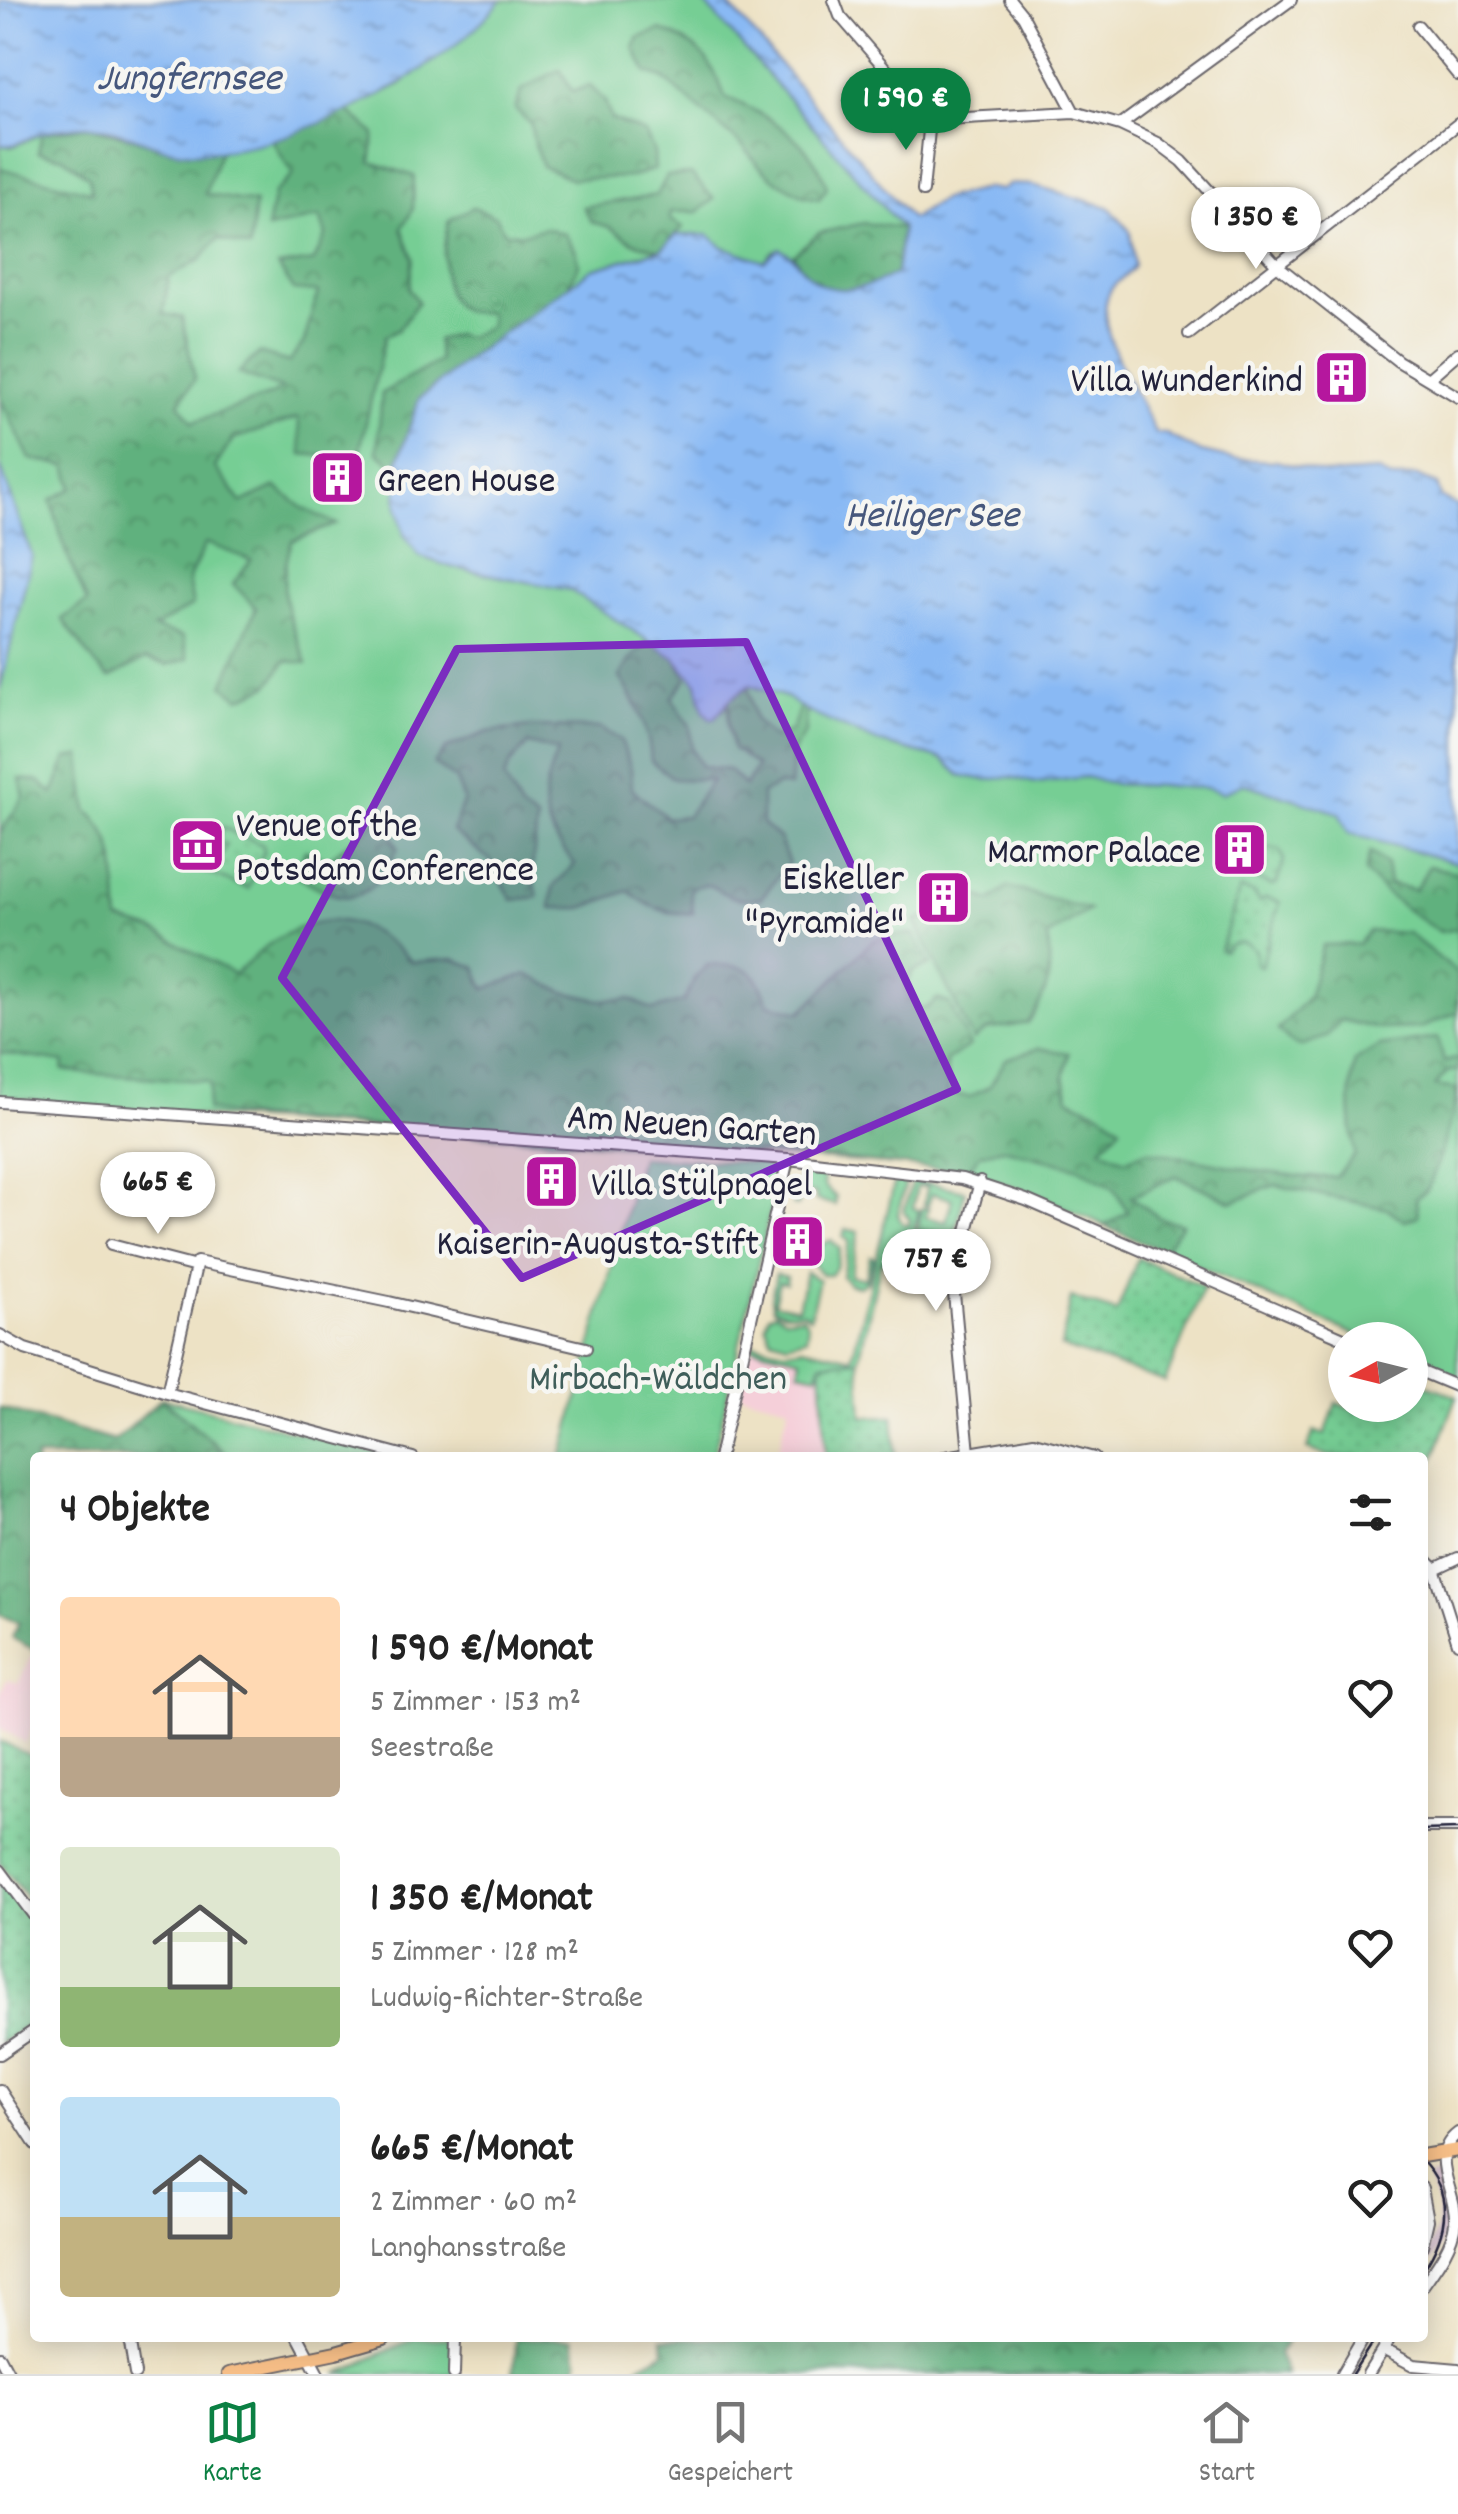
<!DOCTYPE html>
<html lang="de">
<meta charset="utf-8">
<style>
body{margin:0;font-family:Dekko,sans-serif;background:#f2f2f2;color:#222;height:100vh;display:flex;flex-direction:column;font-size:38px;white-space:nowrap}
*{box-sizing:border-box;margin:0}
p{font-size:32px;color:#767676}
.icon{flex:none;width:55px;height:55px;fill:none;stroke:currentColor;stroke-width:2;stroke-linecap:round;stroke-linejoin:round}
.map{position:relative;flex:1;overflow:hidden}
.side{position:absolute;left:30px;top:1452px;width:1398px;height:890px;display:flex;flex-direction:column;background:#fff;border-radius:10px;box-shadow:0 5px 25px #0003}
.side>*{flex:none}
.needle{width:65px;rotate:263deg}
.fabs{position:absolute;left:1328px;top:1322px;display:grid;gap:20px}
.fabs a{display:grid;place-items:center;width:100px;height:100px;border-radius:50%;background:#fff;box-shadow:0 5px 25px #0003;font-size:50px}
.price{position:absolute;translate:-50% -85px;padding:0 22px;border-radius:35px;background:#fff;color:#222;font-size:32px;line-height:65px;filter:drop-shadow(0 2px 5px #0008)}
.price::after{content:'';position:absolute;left:50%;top:60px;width:30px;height:22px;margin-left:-15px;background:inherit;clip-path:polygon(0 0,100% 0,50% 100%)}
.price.active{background:#0b8043;color:#fff}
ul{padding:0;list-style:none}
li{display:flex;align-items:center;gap:30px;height:250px;padding:0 30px}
li span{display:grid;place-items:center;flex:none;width:280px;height:200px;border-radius:10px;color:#555}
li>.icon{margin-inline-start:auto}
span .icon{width:120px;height:120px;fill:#fffc;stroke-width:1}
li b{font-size:42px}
h2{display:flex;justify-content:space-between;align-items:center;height:120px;padding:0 30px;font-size:42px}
.tabs{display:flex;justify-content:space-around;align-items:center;height:140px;border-top:2px solid #e0e0e0;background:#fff;font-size:28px;color:#767676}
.tabs a{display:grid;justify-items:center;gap:5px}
.tabs .active{color:#0b8043}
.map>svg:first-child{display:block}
</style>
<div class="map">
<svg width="1458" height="2374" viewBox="0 0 1458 2374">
<defs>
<pattern id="forest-crowns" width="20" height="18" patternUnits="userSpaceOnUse" patternTransform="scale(2.5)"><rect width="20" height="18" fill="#60b17e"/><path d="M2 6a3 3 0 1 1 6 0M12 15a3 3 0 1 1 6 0" fill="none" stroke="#4f9068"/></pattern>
<pattern id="garden-dots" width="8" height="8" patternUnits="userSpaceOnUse" patternTransform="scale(2.5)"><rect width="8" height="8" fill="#76ce94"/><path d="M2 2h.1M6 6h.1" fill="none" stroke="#66b180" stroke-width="1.8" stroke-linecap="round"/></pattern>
<pattern id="water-ripples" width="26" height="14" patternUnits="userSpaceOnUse" patternTransform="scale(2.5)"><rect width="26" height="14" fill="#89b9f4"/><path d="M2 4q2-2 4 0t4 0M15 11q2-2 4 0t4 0" fill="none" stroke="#7096c7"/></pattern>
</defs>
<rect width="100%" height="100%" fill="#f6f6f2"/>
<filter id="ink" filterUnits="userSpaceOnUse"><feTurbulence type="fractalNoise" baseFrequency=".01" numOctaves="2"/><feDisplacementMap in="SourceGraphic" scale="20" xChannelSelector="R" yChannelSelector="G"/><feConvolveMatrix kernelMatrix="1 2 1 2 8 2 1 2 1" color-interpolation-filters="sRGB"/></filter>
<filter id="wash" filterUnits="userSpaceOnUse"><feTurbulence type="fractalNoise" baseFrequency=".0048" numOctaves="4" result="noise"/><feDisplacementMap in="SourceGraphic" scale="40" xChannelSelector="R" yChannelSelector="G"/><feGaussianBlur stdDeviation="2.25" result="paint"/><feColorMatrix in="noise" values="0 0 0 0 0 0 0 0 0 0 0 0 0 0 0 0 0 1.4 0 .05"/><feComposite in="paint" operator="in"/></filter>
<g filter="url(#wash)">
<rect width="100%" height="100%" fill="#ede2c5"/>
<path fill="#f5cfd9" d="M751 1347 821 1363 826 1457H776L789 1406 740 1394Z
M32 1655 35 1657V1722L26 1743 0 1728V1692L7 1679 18 1683Z"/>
<path fill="#d1bdcb" d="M1437 2175 1443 2190 1448 2216 1443 2241 1432 2262 1425 2257 1437 2228 1438 2207 1428 2178Z"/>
<path fill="#76ce94" stroke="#4c7868" stroke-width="2.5" d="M501 0H702L902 228 872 287 774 250 764 261 722 247 709 235 592 269 419 399 396 467 419 556 451 567 570 590 675 658 697 683 704 711H723L729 700 749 685 786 697 877 742 943 759 960 775 986 780 999 776 1012 777 1036 783 1085 777 1116 784 1207 788 1223 793 1242 783 1340 813 1349 833 1458 863V1379L1410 1358V1340H1367L1036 1195 983 1176 945 1168 75 1107 0 1096V689L32 556 0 465V145L12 147 42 133 185 152 272 140 327 122 399 85 480 23Z
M640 1157 760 1163 780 1170 713 1457 562 1458Z
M801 1172 823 1174 824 1186 836 1197 835 1205 816 1200V1194L802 1191 798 1206 793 1205Z
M895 1180 906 1181 898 1215 902 1223 908 1226 910 1220 904 1212 912 1181 925 1183V1187L917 1186 913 1208 919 1210 913 1234 918 1243 915 1257 935 1263 943 1236 922 1231 919 1240 916 1237 922 1208H928L926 1217 946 1222 952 1199 932 1194 928 1205 924 1204 928 1183 965 1191 945 1279 881 1261 859 1360 821 1363 818 1375 799 1371 801 1358 751 1347 752 1343 786 1350 803 1347 852 1358Z
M845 1229 859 1232 850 1276 865 1279 870 1256 874 1257 867 1281 859 1286 849 1284 842 1276 849 1241 843 1237Z
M831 1240 840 1249 836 1268 830 1275H822L814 1266 818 1246Z
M806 1272 819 1280 810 1317 804 1312 786 1313 773 1308 771 1299 776 1274 787 1277 786 1283 779 1282 774 1303 798 1308Z
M776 1312 785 1318 803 1316 808 1325 806 1338 787 1343 771 1338 765 1324 769 1314Z
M162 1398 394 1457H230Z
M415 2338H455L454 2374H338Z"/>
<path fill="url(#forest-crowns)" stroke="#416a5c" stroke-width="2.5" d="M661 30C700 46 711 58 725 97 767 114 814 141 827 188L819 199 804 196 775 180 757 164 743 146 663 78 647 73 634 48 639 37Z
M560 69 572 91 590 86 605 101 611 119 645 133 654 152 655 169 631 177 572 179 542 166 533 139 531 124 515 109 522 90Z
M348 111 375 134 371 162 414 176 413 210 402 228 413 258 409 289 418 302 398 330 385 336 358 459 302 454 298 418 233 439 215 467 242 503 276 487 303 508 336 524 292 541C275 593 288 614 307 663L286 661 268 686 240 698 223 685 256 608 233 584 251 560 206 543 188 580 193 605 154 628 183 637 188 659 168 665 146 659 109 678 96 665 62 619 87 602 65 550 51 500 73 488 67 466 30 459 0 398V168L92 192 89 177 63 157 38 152 42 133 88 126 185 152 221 149 205 194 255 203 250 248 218 239 200 260 169 277 163 314 182 317 195 379 179 403 193 422 269 396 281 389 238 373 259 353 289 362 304 342 318 292 294 290 278 266 314 261 326 235 320 217 267 229 274 193 293 175 272 140Z
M691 174 714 199 698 212H671L670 219 683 227 661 250 633 242 610 227 592 222 583 207 657 195 667 176Z
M473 207 497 217 503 231 522 234 546 228 565 234 576 251 579 265 568 287 470 357 419 399 396 467 377 452 382 393 439 361 437 340 456 335 468 337 490 326 489 313C482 312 472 313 465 311 436 301 443 241 449 220Z
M864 223 902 228 896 274C873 286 840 298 815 281 807 276 799 263 793 255L819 233Z
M648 641 675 658 687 678 672 698 690 726 692 750 702 767 729 770 745 786 757 766 733 749 728 725 729 700 748 687 755 720 773 738 792 730 800 706 806 711 805 732 793 751 790 787 778 785 762 794V824L779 838 789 863 761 898C754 898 743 900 736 898 715 893 715 878 690 889L693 913C665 915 649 907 628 891L582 908H551L553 887 575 864C539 823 537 800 558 751L528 744 510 764 504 778 521 809 537 820 532 872 538 897 512 900 490 860 452 831 464 800 456 780 434 764 447 748 488 732 531 727 600 728 621 740 631 769 632 789 667 818 687 816 712 780 674 779 651 761C649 728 638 705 620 677L629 661Z
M81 756 87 810C124 845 114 874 119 920L153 930 234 974C249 963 262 947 277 939 334 906 368 920 412 962L453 959 476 967 485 989 527 974 564 992 600 1000 630 999 653 1010 684 1001 695 977 708 965C749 965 754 966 769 1004L801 1012 872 941 894 935 914 934 930 965 913 971 905 989 916 1009 927 1008 937 999 949 1003 970 1046 946 1061 948 1093 969 1097 990 1086 1006 1059 1039 1048 1069 1053 1064 1077 1069 1098 1104 1114 1121 1127 1101 1148 1125 1160 1147 1150 1251 1170 1305 1177H1336L1355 1155C1351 1123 1347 1093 1355 1061L1379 1046 1438 1038 1444 1062 1458 1058V1070L1447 1072 1435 1086 1458 1089C1458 1098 1433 1181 1428 1188 1425 1193 1420 1195 1416 1198L1418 1216 1405 1221 1388 1209 1275 1185 1232 1202 1176 1176 1131 1197 1160 1218 1182 1224 1163 1252 1104 1226 1128 1212 1113 1187 1077 1167 1002 1148 980 1154 966 1172 788 1154 243 1117 207 1110 210 1084 204 1081 82 1073 63 1070 64 1062 0 1053V833L24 797 20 779 39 781 53 794 67 758Z
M383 816 398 848C369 905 348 909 295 874L305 850 327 860Z
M1370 852 1386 864 1389 884 1415 890 1429 866 1458 873V929L1440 932C1412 915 1387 897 1365 872Z
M1008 887 1089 910 1048 936C1051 975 1051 990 1028 1023L987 1030 973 1040 915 921 932 915 949 917 958 911 960 890 991 901Z
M1369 931 1408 933 1454 970 1458 974V1012L1421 1028 1379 1029 1341 1020 1326 1037 1300 1046 1290 1042 1278 1030 1308 997 1323 945 1358 944Z
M162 1398 230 1457 35 1458V1650L12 1638 19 1623 0 1615V1408L114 1441Z
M517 2338H573L578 2359 576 2369 571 2374H513Z
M663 2338H1289L1278 2354 1287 2374H623L664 2352Z"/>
<path fill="url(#garden-dots)" stroke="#4c7868" stroke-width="2.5" d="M222 827 263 845 264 851 248 889 193 867 197 856 219 861 226 845 217 840Z
M1271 848 1280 850 1284 860 1277 883 1273 886 1256 879 1262 855Z
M1240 889 1254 893 1259 902 1266 898 1280 902 1261 966 1256 964 1255 951C1246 939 1232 940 1224 951L1220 950Z
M1138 1258 1204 1287 1165 1382 1061 1347 1071 1298 1117 1312Z
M859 1360 863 1417 893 1416 896 1457H826L821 1363Z
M1410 1379 1457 1396 1423 1488 1422 1458 1331 1457 1307 1449 1314 1431 1325 1435 1336 1403 1357 1411 1360 1405H1410Z
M0 1741 35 1758V1908L0 1863Z
M0 1881 35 1926V2020L0 2043Z"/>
<path fill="url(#water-ripples)" stroke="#566e98" stroke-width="2.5" d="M0 0H501C444 74 279 160 184 152 151 149 122 127 88 126 75 126 55 129 43 133 26 137 18 148 0 145Z
M702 0H725L911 219 943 199 988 188 1001 190 1010 184 1033 185 1109 207 1130 231 1134 266C1128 275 1118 280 1112 288 1086 324 1143 400 1155 433L1166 434 1198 451 1233 459 1276 461 1327 474 1377 471 1391 479 1417 476 1437 485 1441 497 1458 506V863L1348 833 1339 813 1243 783 1223 793 1207 788 1116 784 1085 777 1036 783 1011 777 986 780 960 775 943 759 877 742 806 711 786 697 750 685 729 700 715 718H710L704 712 697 683 675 658 570 590 451 567 419 556 404 535 398 509 396 467 419 399 470 357 592 269 661 250 676 235H709L723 247 764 261 779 248C796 256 800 269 814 280 837 298 873 286 896 274L902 228Z
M0 465 32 556 0 689Z"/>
</g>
<g filter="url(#ink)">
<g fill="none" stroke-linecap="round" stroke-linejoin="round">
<defs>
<path id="minor" d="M834 0 840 16 930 120
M1010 0 1023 16 1074 112
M1418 26 1458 75
M930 120 1074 112 1120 125 1158 143 1182 161 1278 266 1398 361 1458 397
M1120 125 1291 0
M923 191 930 120
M1189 334 1458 124
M1428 379 1458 353
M0 1102 788 1159 962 1179 1026 1200 1348 1340
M111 1245 196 1267
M0 1335 25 1349 167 1393 413 1458
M1410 1367 1458 1387
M167 1393 197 1262 389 1302 586 1348
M969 1453 953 1283 980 1182
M719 1458 788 1159
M940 1458 1034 1442 1094 1458
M1422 1556 1434 1568 1458 1643
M1422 1575 1458 1558
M1422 1827H1458
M0 1870 35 1917
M0 2054 35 2030
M0 2090 35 2144
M1422 2188 1428 2220 1422 2246
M1422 2287C1436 2267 1452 2247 1455 2223 1458 2191 1426 2157 1458 2133
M129 2338 135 2374
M299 2338 318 2374
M1383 2349 1413 2365 1458 2369
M0 2357 9 2374
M454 2374 455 2338
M1342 2374 1363 2338
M1368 2374 1390 2338"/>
<path id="major" d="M1422 2156 1458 2150
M229 2374 336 2352 384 2338"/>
</defs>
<use href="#minor" stroke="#69656b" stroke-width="14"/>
<use href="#major" stroke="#69656b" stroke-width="16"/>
<use href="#minor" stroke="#fff" stroke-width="10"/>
<use href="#major" stroke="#f6be87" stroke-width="12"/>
<path stroke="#22223b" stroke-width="2.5" d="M1422 1830 1458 1829
M1422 2161C1456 2196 1447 2235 1422 2272
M1352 2374 1375 2338"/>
</g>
</g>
<path fill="#7b2cbf" fill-opacity="0.2" stroke="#7b2cbf" stroke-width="8" stroke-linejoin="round" d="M746 642 957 1089 522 1278 282 978 457 649Z"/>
<defs>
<symbol id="building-square" viewBox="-11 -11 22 22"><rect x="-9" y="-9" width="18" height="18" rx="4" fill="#b5179e" stroke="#f6f6f2"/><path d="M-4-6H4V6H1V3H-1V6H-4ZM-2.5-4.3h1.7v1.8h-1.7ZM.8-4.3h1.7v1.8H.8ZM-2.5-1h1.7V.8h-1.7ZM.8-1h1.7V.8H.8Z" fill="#fff"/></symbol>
<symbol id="museum-square" viewBox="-11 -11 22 22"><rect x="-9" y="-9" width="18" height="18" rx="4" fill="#b5179e" stroke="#f6f6f2"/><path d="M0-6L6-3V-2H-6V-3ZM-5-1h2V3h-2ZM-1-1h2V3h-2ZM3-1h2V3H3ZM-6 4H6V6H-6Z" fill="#fff"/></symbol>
</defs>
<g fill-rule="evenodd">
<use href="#building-square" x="1310" y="346" width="63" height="63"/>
<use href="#building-square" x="306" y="446" width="63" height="63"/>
<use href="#museum-square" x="166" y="814" width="63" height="63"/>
<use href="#building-square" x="1208" y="818" width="63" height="63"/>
<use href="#building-square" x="912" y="866" width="63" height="63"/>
<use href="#building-square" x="520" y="1150" width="63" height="63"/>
<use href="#building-square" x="766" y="1210" width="63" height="63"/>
</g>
<g text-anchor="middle" stroke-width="9" stroke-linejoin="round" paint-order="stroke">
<g font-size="38" fill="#22223b" stroke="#f6f6f2" text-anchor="end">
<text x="1303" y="391">Villa Wunderkind</text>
<text x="377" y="491" text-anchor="start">Green House</text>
<text x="236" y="836" text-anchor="start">Venue of the<tspan x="236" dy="44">Potsdam Conference</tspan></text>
<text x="1201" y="862">Marmor Palace</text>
<text x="904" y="889">Eiskeller<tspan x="904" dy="44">"Pyramide"</tspan></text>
<text x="591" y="1195" text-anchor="start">Villa Stülpnagel</text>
<text x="759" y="1254">Kaiserin-Augusta-Stift</text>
</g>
<g font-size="38" fill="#22223b" stroke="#f6f6f2">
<text transform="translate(692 1123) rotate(4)" y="13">Am Neuen Garten</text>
</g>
<g font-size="38" fill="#3f5e5a" stroke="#f6f6f2">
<text x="658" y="1389">Mirbach-Wäldchen</text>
</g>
<g font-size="40" font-style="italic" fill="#46577c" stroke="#f6f6f2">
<text x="189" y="89">Jungfernsee</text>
<text x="932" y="526">Heiliger See</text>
</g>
</g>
</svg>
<div class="fabs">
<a><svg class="needle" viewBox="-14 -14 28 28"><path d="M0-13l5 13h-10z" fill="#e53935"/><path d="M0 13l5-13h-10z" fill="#767676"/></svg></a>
</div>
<b class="price active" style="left:906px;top:153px">1 590 €</b>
<b class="price" style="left:1256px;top:272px">1 350 €</b>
<b class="price" style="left:158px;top:1237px">665 €</b>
<b class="price" style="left:936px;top:1314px">757 €</b>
<section class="side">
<h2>4 Objekte<svg class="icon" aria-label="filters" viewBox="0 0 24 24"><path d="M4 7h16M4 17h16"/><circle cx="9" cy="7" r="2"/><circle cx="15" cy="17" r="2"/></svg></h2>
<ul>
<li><span style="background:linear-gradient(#ffd9b3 70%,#b9a48a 0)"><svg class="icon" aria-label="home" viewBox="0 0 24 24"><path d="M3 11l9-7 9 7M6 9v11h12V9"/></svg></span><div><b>1 590 €/Monat</b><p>5 Zimmer · 153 m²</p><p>Seestraße</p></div><svg class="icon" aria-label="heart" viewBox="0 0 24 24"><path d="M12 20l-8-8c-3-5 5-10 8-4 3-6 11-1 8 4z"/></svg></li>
<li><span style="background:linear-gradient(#dfe7d0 70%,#8fb573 0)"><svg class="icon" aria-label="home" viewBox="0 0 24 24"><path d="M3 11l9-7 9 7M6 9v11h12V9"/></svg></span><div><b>1 350 €/Monat</b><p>5 Zimmer · 128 m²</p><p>Ludwig-Richter-Straße</p></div><svg class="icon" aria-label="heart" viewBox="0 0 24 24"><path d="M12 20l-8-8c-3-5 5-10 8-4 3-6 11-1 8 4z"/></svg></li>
<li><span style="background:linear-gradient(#bfe0f5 60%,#c2b280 0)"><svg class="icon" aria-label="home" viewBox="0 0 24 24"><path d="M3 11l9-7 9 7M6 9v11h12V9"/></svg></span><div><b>665 €/Monat</b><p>2 Zimmer · 60 m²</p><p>Langhansstraße</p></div><svg class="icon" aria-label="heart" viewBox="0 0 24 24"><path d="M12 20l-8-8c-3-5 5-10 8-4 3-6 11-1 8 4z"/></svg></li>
</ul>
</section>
</div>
<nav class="tabs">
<a class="active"><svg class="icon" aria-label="map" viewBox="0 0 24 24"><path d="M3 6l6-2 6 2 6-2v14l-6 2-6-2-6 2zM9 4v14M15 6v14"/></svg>Karte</a>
<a><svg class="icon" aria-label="saved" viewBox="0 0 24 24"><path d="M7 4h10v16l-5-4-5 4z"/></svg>Gespeichert</a>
<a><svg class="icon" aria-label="home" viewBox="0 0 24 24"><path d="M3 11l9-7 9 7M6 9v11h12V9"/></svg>Start</a>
</nav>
